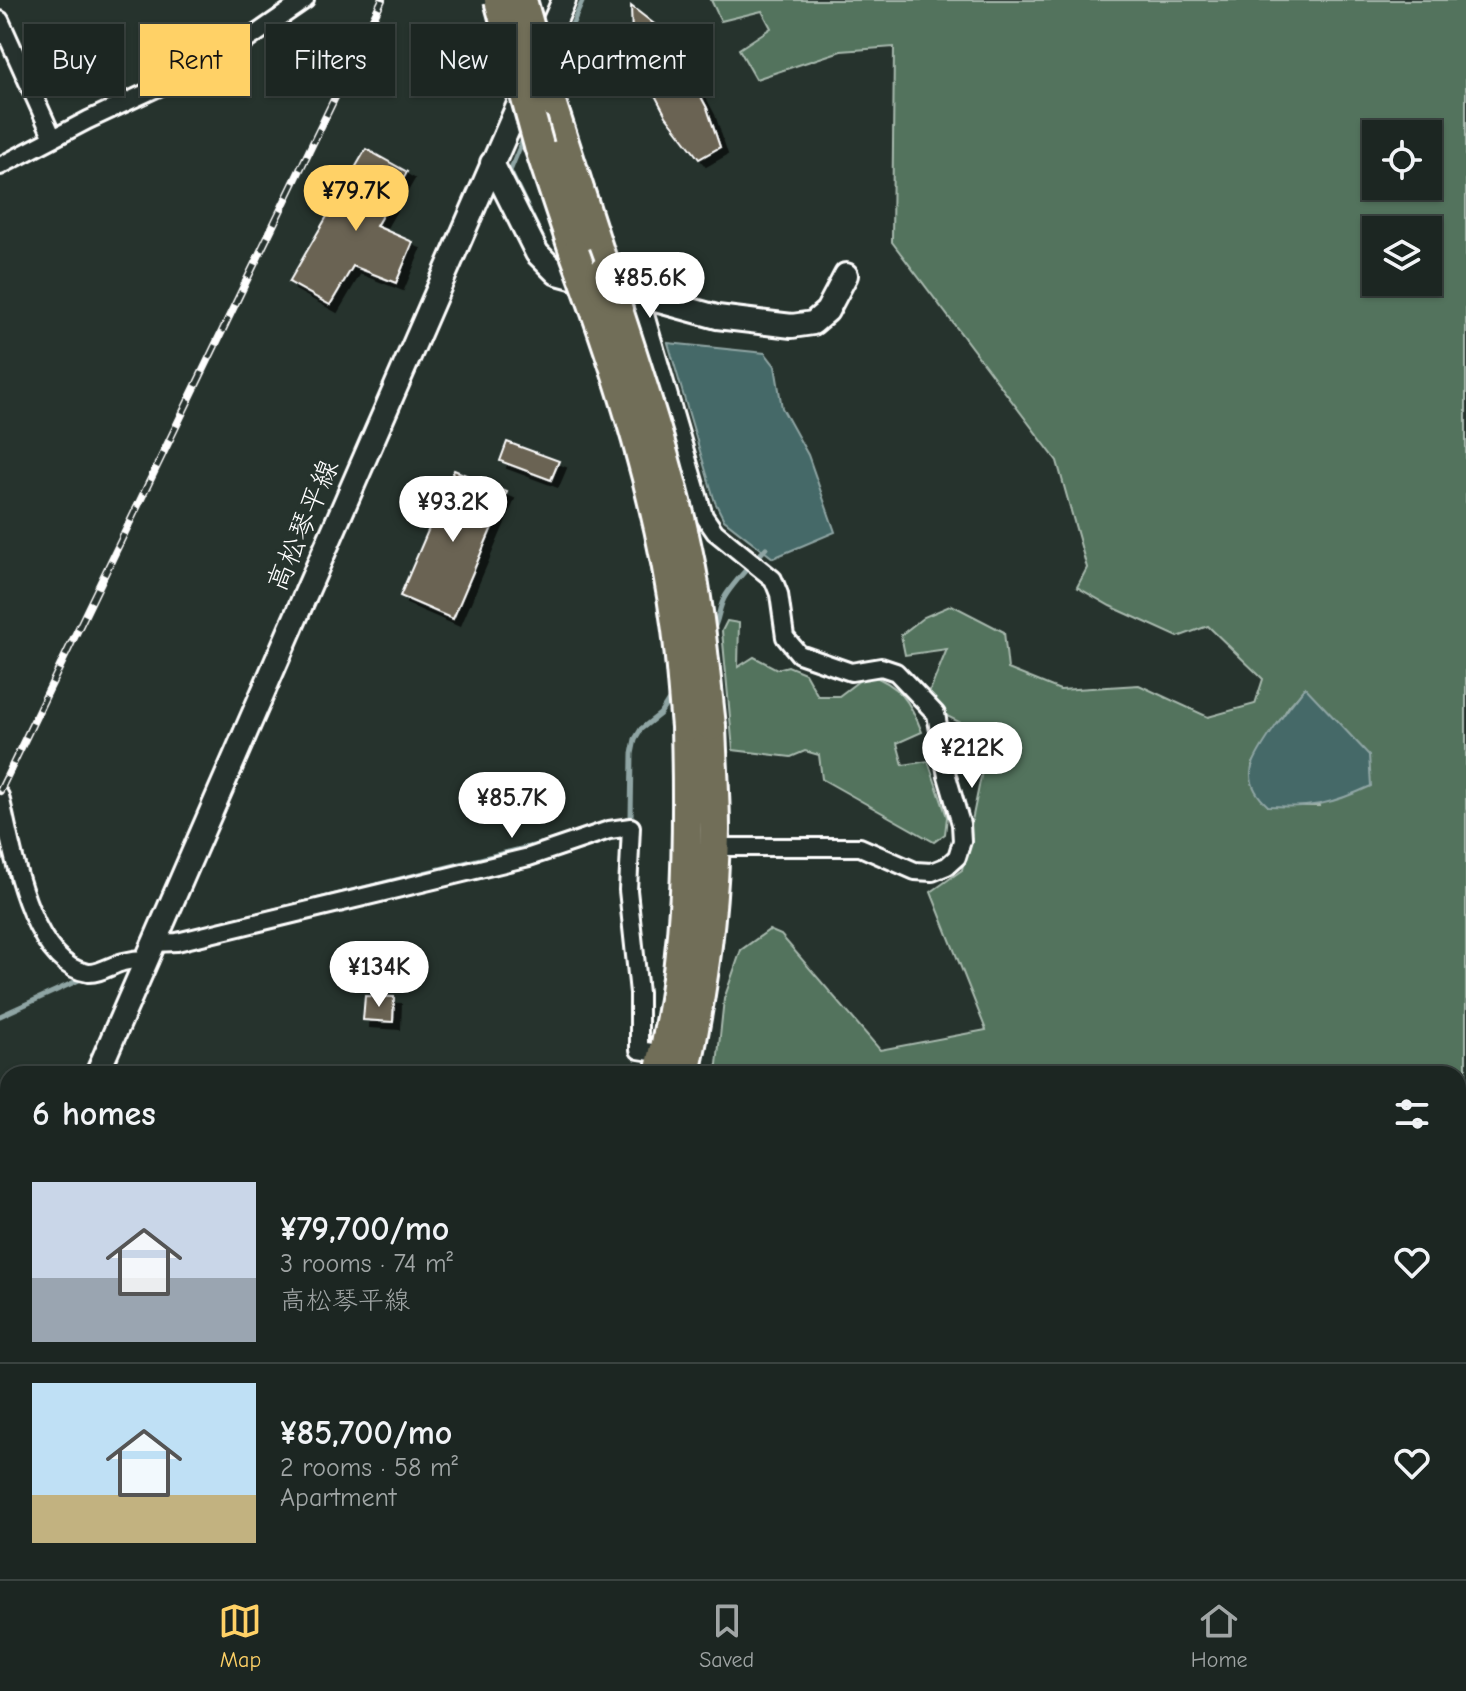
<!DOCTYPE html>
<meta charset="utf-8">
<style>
body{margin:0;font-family:"Comic Neue","Klee One",sans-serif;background:#29322f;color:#f1f3f6;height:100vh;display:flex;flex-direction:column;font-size:30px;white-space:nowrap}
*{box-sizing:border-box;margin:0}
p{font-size:26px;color:#a0a5a5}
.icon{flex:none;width:44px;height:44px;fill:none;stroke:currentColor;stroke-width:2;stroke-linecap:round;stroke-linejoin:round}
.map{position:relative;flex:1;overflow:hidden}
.side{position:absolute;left:0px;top:1066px;width:1466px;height:514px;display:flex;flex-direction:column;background:#1c2622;border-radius:24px 24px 0 0;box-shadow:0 2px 6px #0004,0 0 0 2px #3a4340}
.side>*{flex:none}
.top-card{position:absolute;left:24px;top:24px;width:800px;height:72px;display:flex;gap:16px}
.controls{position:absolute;left:1362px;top:120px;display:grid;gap:16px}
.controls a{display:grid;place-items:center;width:80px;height:80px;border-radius:0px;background:#1c2622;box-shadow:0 2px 6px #0004,0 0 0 2px #3a4340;font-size:40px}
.price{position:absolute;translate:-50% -68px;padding:0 18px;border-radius:28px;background:#fff;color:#222;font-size:26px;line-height:52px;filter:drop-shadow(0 2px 4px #0008)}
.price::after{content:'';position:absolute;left:50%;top:48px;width:24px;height:18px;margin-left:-12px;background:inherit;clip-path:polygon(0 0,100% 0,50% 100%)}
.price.on{background:#ffd166;color:#111}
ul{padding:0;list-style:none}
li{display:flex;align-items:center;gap:24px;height:200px;padding:0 32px}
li+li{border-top:2px solid #3a4340}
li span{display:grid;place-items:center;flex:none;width:224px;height:160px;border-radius:0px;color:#555}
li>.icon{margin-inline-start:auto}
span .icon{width:96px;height:96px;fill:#fffc;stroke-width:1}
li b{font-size:34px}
h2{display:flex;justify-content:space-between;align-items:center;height:96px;padding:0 32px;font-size:34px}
.pill{padding:0 28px;border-radius:0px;background:#1c2622;box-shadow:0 2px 6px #0004,0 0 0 2px #3a4340;font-size:28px;line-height:72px}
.pill.on{background:#ffd166;color:#111}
.tabs{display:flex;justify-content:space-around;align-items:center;height:112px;border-top:2px solid #3a4340;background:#1c2622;font-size:22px;color:#a0a5a5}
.tabs a{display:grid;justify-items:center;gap:4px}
.tabs .on{color:#ffd166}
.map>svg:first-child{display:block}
</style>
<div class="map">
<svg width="1466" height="1579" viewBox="0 0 1466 1579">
<defs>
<filter id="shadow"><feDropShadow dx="7" dy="7" stdDeviation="0" flood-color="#0009"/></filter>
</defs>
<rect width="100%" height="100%" fill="#26332d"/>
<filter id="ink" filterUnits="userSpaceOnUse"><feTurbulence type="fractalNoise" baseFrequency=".0125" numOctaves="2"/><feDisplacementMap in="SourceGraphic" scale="16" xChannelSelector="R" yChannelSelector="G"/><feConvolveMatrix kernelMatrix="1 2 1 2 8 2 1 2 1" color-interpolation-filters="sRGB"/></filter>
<g filter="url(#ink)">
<path fill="#52735d" stroke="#a8b9ae" stroke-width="2" fill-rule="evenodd" d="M711 0H1466V1579H637L636 1574 603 1579H530L532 1572H1458V1074H716L724 999 741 950 769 930 781 935 880 1050 986 1030 931 892 962 870 989 737 943 714 929 693 947 649 905 655 901 635 924 617 952 605 1004 632 1008 669 1060 690 1139 685 1208 717 1255 704 1263 679 1208 626 1178 637 1110 606 1077 587 1087 568 1057 461 892 242 894 47 841 51 756 79 739 49 771 28 762 11 721 21ZM1376 134H1428V186H1376ZM1376 230H1428V282H1376ZM1305 688 1319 806H1268L1252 765 1289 706Z
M727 621 739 623 738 667 754 657 777 669 788 666 805 673 818 696H839L868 674C900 685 910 701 922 732L897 743 903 765 928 761 947 817 945 834 934 842 822 779 819 755 805 751 791 757 733 750 722 631Z"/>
<path fill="#446967" stroke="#8fa5a4" stroke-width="2" d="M668 343 765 353 775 366 782 408 808 455 835 532 773 558 724 520 715 502Z
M1305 687 1369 755 1371 786C1330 805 1312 808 1268 806 1257 796 1248 782 1252 767 1257 749 1292 703 1305 687Z"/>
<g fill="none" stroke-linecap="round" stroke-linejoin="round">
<path stroke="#8fa5a4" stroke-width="5" d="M553 68 583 0
M524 137 510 171 548 249
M712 632C720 619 718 607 726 595 737 578 753 563 766 548
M620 821 631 818 632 754 635 739 641 729 660 714 672 695
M182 933 553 841 598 826
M0 1016 79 980"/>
</g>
<path fill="#6b6453" stroke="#fff" stroke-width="2" filter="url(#shadow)" d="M631 6 658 27 674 46 707 108 720 147 699 159 666 116 638 63 632 37Z
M366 149 407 172 376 226 413 242 396 283 353 266 330 305 289 282Z
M507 442 559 461 551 480 500 461Z
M454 470 507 492 453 619 400 596Z
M365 996 394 997 393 1022 363 1020Z"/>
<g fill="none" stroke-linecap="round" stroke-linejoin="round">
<defs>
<path id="street" d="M0 20 53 138
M0 166 88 120 221 58 305 0
M639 294 704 516 715 532 773 579 779 594 785 637 799 654 851 672 881 667 896 672 936 714 947 776 961 824 962 841 957 857 947 866 932 872 915 871 860 847H714
M0 796C11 842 29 964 88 973 98 974 112 965 123 962 131 960 139 959 147 959
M154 943 177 942 529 857 609 830 631 827 628 890 639 993V1050L664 1054
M394 1577 402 1579"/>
<path id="secondary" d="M492 163 537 253 557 273 717 317 792 326 813 323 827 311 846 275
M97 1074 564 0
M0 1299 8 1280"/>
<path id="highway" d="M551 102 605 270
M539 146 575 254
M659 1074C688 957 689 846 686 727
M685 1074C702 995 714 911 715 830 715 795 712 760 711 726
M461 1579 464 1572
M490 1579 493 1572"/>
</defs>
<use href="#street" stroke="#fff" stroke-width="22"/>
<use href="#secondary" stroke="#fff" stroke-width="28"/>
<use href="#highway" stroke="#fff" stroke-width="34"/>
<use href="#street" stroke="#26332d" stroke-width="16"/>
<use href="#secondary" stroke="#26332d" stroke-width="22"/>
<use href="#highway" stroke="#716e59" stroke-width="28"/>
<defs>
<path id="rail" d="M0 791 382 0"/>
</defs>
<use href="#rail" stroke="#fff" stroke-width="8"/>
<use href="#rail" stroke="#26332d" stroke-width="5" stroke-dasharray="15" stroke-linecap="butt"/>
<defs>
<path id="highway-bridge" d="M499 0 539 146
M522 0 551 102
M575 254C620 375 660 501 677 630 681 662 683 695 686 727
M605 270C637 369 671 466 691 568 701 620 705 673 711 726"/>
</defs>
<use href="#highway-bridge" stroke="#fff" stroke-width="34" stroke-linecap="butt"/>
<use href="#highway-bridge" stroke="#716e59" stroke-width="28"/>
</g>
</g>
<g text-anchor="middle" stroke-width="6" stroke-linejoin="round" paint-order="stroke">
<g font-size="28" fill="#fff" stroke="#26332d">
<text transform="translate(302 525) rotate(-67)" y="10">高松琴平線</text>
</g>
</g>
</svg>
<div class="controls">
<a><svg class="icon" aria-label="locate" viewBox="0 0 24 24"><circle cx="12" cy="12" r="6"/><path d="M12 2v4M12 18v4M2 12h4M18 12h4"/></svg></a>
<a><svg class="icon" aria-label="layers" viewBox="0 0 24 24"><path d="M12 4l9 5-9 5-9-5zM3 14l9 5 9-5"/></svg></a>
</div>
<b class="price on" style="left:356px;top:233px">¥79.7K</b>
<b class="price" style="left:650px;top:320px">¥85.6K</b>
<b class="price" style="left:453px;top:544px">¥93.2K</b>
<b class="price" style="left:972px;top:790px">¥212K</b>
<b class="price" style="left:512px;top:840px">¥85.7K</b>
<b class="price" style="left:379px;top:1009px">¥134K</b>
<div class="top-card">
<a class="pill">Buy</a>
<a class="pill on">Rent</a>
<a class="pill">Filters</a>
<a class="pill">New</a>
<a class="pill">Apartment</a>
</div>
<section class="side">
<h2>6 homes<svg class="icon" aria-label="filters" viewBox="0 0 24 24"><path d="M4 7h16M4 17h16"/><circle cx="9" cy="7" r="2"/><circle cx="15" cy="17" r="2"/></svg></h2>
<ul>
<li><span style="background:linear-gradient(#c9d6e8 60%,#9aa5b1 0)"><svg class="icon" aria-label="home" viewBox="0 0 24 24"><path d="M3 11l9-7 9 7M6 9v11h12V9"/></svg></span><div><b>¥79,700/mo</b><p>3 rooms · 74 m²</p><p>高松琴平線</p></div><svg class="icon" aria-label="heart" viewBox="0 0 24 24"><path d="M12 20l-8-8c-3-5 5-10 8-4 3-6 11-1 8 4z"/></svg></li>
<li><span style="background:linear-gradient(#bfe0f5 70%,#c2b280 0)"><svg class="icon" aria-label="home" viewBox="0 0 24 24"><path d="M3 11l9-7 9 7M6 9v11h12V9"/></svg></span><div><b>¥85,700/mo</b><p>2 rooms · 58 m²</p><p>Apartment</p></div><svg class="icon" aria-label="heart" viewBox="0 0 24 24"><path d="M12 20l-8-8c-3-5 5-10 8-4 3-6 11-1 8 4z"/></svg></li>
</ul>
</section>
</div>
<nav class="tabs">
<a class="on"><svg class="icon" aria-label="map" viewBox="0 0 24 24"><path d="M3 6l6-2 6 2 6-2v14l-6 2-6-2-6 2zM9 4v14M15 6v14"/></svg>Map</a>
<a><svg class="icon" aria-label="saved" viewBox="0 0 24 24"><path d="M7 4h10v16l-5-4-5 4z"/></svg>Saved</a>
<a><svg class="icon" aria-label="home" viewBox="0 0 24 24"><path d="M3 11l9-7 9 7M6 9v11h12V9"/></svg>Home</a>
</nav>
